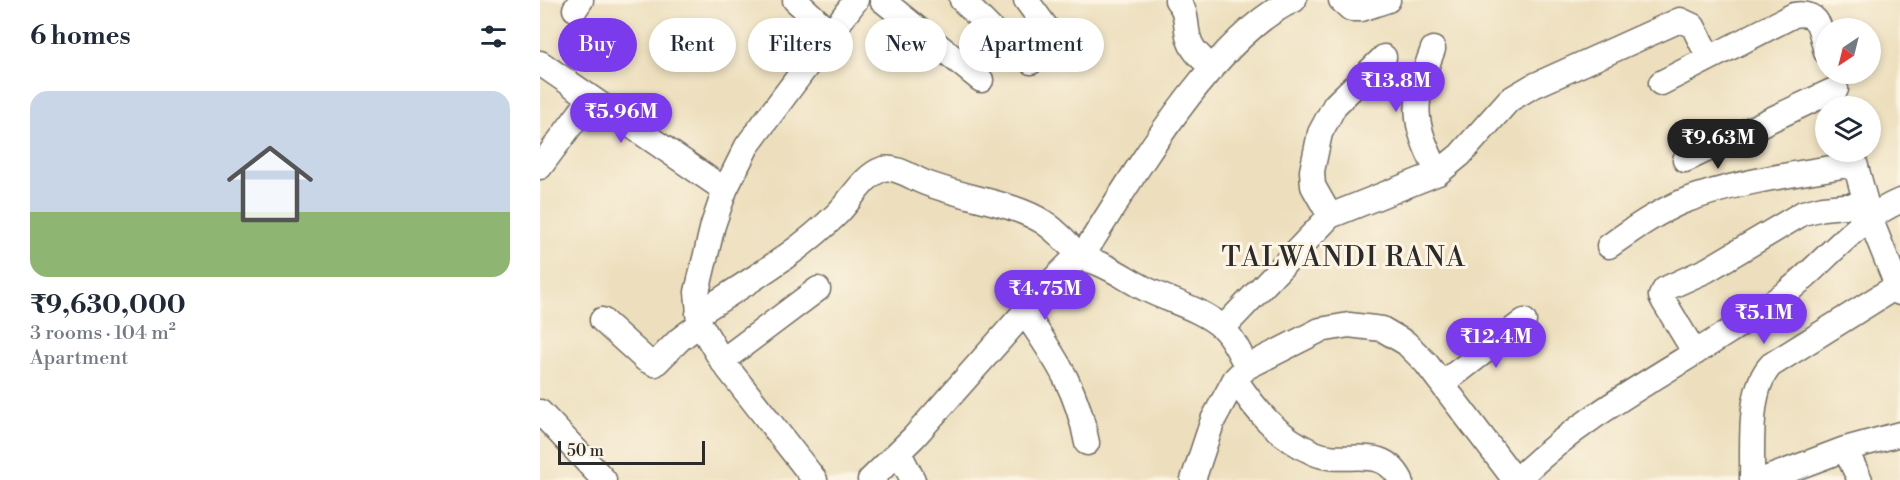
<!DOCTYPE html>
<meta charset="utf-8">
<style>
body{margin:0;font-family:"Libre Bodoni",serif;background:#f2f2f3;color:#1f2937;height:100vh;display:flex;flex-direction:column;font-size:22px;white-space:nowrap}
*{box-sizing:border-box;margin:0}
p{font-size:20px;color:#747a83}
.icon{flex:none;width:33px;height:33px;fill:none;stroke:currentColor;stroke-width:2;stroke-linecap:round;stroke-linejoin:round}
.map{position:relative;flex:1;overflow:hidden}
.sheet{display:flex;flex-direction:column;background:#fff;width:540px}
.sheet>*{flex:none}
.guide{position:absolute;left:18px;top:18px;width:570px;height:54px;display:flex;gap:12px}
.needle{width:39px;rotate:215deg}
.buttons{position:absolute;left:1275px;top:18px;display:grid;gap:12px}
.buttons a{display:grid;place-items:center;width:66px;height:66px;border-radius:50%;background:#fff;box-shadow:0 3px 9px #0003;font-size:30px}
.scale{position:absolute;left:18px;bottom:15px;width:147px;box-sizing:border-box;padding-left:6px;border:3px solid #2b2b2b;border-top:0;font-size:16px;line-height:21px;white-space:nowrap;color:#2b2b2b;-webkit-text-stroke:4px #fcf5e5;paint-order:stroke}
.price{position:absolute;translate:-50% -51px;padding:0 14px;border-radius:21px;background:#7c3aed;color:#fff;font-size:20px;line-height:39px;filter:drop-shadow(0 2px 3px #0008)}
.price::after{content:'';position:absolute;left:50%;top:36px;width:18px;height:14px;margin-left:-9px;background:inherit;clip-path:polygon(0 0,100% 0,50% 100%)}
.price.current{background:#222;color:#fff}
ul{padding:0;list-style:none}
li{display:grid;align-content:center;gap:12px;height:318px;padding:0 30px}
li span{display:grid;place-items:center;height:186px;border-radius:18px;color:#555}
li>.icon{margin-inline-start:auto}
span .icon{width:108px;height:108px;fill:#fffc;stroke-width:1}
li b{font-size:26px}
h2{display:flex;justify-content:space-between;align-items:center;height:72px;padding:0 30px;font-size:26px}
.tag{padding:0 21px;border-radius:27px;background:#fff;box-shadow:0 3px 9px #0003;font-size:21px;line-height:54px}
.tag.current{background:#7c3aed;color:#fff}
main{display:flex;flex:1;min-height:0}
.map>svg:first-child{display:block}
</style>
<main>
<section class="sheet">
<h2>6 homes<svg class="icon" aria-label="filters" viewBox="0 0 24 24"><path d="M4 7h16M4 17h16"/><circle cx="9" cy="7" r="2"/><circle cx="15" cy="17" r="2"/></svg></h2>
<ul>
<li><span style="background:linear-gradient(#c9d6e8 65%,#8fb573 0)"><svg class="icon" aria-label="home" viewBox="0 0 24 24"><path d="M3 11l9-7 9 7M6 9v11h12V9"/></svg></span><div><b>₹9,630,000</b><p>3 rooms · 104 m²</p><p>Apartment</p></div></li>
</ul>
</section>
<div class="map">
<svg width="1360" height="480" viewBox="0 0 1360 480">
<rect width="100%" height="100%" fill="#fcf5e5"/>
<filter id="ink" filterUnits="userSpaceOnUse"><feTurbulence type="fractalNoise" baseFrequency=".0167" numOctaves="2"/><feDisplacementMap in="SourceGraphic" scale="12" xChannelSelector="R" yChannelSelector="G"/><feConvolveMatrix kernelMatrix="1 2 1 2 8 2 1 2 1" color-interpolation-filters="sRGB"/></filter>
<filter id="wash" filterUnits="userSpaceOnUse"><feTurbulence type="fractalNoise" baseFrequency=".008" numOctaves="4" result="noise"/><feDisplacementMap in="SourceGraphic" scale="24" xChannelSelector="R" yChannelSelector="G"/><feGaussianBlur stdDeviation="1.35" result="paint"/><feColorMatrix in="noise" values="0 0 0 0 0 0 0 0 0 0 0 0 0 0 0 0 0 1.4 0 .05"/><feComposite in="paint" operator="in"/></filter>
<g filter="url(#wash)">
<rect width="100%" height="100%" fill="#eddfbd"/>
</g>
<g filter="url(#ink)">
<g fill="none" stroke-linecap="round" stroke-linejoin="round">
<defs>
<path id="street" d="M255 0 293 35
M342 0 441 80
M422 0 460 38 491 62
M486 0 525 53
M637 0C649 13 644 27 650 42 654 53 665 61 673 68
M801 0 811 9H821L848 0
M35 9 41 0
M893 49C872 105 871 119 898 173
M0 63 185 190
M1121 83 1254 15C1281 10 1280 31 1286 52
M1312 152 1330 218 1360 293
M1145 160 1296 89
M0 167 51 98
M790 216 773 186 772 171 780 133 795 105 844 57
M1069 246C1092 230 1117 212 1144 201 1197 181 1258 174 1314 164
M485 313C516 359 537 388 547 443
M158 314C206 283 257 254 298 213 311 200 324 175 343 169 355 166 370 176 381 181 420 198 471 201 505 223 519 233 530 245 541 258 589 183 673 36 754 0
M62 320 106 360 115 364 140 339 160 324
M683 328 790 216 898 173 920 155 969 100 991 87 1140 20 1153 26 1169 58
M1155 353 1123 300 1121 296 1125 289 1167 270 1263 213 1283 208 1325 204
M182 361 278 289
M695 379C716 411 738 437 774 453 806 467 841 442 861 480
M902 384 984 321
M0 412 64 480
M1305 449 1320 480
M359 453 373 480
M275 480 182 361 160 324 157 292 173 225 185 190 207 146 316 0
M330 480 374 437 513 280 529 264 541 258C567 263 588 281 612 292 636 303 663 310 683 328 694 339 700 354 707 367
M653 480 673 420 695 379 707 367 780 330 809 325 842 329 866 343 886 363 975 480
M977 480C1054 403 1156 359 1243 295 1281 267 1317 218 1360 201
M1212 480C1213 447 1207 390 1231 365L1357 286
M1223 480 1305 449 1360 434"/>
</defs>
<use href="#street" stroke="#6f6a5e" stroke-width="27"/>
<use href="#street" stroke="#fff" stroke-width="24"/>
</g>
</g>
<g text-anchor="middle" stroke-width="6" stroke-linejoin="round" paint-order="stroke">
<g font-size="27" letter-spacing="1.5" fill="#2b2b2b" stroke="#fcf5e5">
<text x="804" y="266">TALWANDI RANA</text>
</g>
</g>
</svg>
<div class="buttons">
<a><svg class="needle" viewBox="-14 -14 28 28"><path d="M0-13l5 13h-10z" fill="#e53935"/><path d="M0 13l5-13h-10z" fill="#747a83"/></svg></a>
<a><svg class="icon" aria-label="layers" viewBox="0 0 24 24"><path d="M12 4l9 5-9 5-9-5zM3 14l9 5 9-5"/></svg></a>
</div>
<div class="scale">50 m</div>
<b class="price" style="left:856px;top:113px">₹13.8M</b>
<b class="price" style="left:81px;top:144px">₹5.96M</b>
<b class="price current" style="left:1178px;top:170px">₹9.63M</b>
<b class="price" style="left:505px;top:321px">₹4.75M</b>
<b class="price" style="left:1224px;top:345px">₹5.1M</b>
<b class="price" style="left:956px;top:369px">₹12.4M</b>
<div class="guide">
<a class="tag current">Buy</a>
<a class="tag">Rent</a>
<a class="tag">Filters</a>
<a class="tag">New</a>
<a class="tag">Apartment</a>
</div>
</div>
</main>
